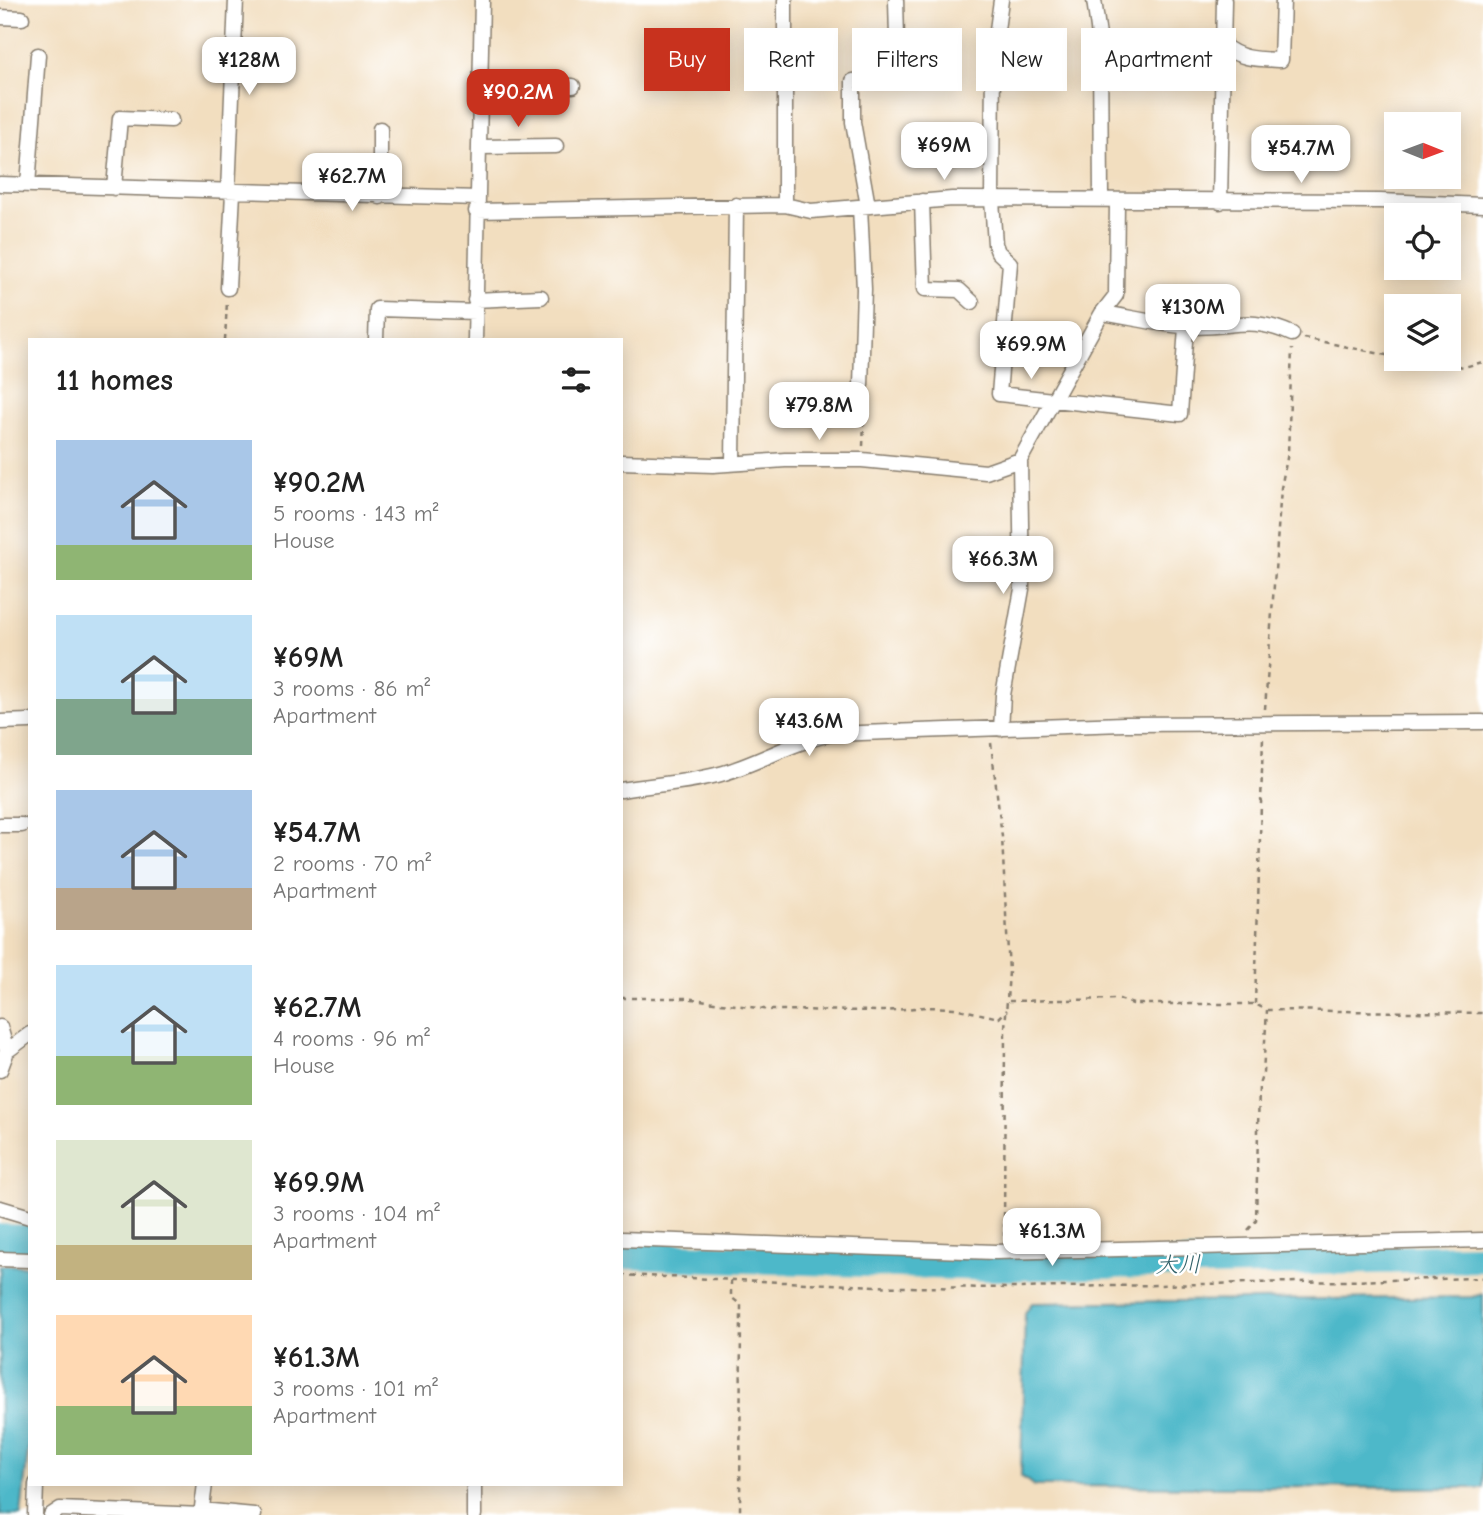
<!DOCTYPE html>
<meta charset="utf-8">
<style>
body{margin:0;font-family:"Comic Neue","Klee One",sans-serif;background:#f2f2f2;color:#222;height:100vh;display:flex;flex-direction:column;font-size:26px;white-space:nowrap}
*{box-sizing:border-box;margin:0}
p{font-size:23px;color:#767676}
.icon{flex:none;width:38px;height:38px;fill:none;stroke:currentColor;stroke-width:2;stroke-linecap:round;stroke-linejoin:round}
.map{position:relative;flex:1;overflow:hidden}
.drawer{position:absolute;left:28px;top:338px;width:595px;height:1148px;display:flex;flex-direction:column;background:#fff;border-radius:0px;box-shadow:0 4px 18px #0003}
.drawer>*{flex:none}
.banner{position:absolute;left:644px;top:28px;width:665px;height:63px;display:flex;gap:14px}
.needle{width:46px;rotate:91deg}
.tools{position:absolute;left:1384px;top:112px;display:grid;gap:14px}
.tools a{display:grid;place-items:center;width:77px;height:77px;border-radius:0px;background:#fff;box-shadow:0 4px 18px #0003;font-size:35px}
.price{position:absolute;translate:-50% -60px;padding:0 16px;border-radius:14px;background:#fff;color:#222;font-size:23px;line-height:46px;filter:drop-shadow(0 2px 4px #0008)}
.price::after{content:'';position:absolute;left:50%;top:42px;width:21px;height:16px;margin-left:-10px;background:inherit;clip-path:polygon(0 0,100% 0,50% 100%)}
.price.on{background:#c8321e;color:#fff}
ul{padding:0;list-style:none}
li{display:flex;align-items:center;gap:21px;height:175px;padding:0 28px}
li span{display:grid;place-items:center;flex:none;width:196px;height:140px;border-radius:0px;color:#555}
li>.icon{margin-inline-start:auto}
span .icon{width:84px;height:84px;fill:#fffc;stroke-width:1}
li b{font-size:30px}
h2{display:flex;justify-content:space-between;align-items:center;height:84px;padding:0 28px;font-size:30px}
.chip{padding:0 24px;border-radius:0px;background:#fff;box-shadow:0 4px 18px #0003;font-size:24px;line-height:63px}
.chip.on{background:#c8321e;color:#fff}
.map>svg:first-child{display:block}
</style>
<div class="map">
<svg width="1483" height="1515" viewBox="0 0 1483 1515">
<rect width="100%" height="100%" fill="#fff"/>
<filter id="ink" filterUnits="userSpaceOnUse"><feTurbulence type="fractalNoise" baseFrequency=".0143" numOctaves="2"/><feDisplacementMap in="SourceGraphic" scale="14" xChannelSelector="R" yChannelSelector="G"/><feConvolveMatrix kernelMatrix="1 2 1 2 8 2 1 2 1" color-interpolation-filters="sRGB"/></filter>
<filter id="wash" filterUnits="userSpaceOnUse"><feTurbulence type="fractalNoise" baseFrequency=".00686" numOctaves="4" result="noise"/><feDisplacementMap in="SourceGraphic" scale="28" xChannelSelector="R" yChannelSelector="G"/><feGaussianBlur stdDeviation="1.57" result="paint"/><feColorMatrix in="noise" values="0 0 0 0 0 0 0 0 0 0 0 0 0 0 0 0 0 1.4 0 .05"/><feComposite in="paint" operator="in"/></filter>
<g filter="url(#wash)">
<rect width="100%" height="100%" fill="#f2debf"/>
<path fill="#4db8c9" stroke="#346a72" stroke-width="2" d="M0 1265 30 1266V1433L21 1515H0Z
M1483 1294V1488L1034 1486 1021 1476 1025 1313 1032 1303 1472 1297Z"/>
<g fill="none" stroke-linecap="round" stroke-linejoin="round">
<path stroke="#4db8c9" stroke-width="28" d="M0 1238 30 1239
M621 1255 990 1267 1483 1258"/>
</g>
</g>
<g filter="url(#ink)">
<g fill="none" stroke-linecap="round" stroke-linejoin="round">
<defs>
<path id="street" d="M785 0V205
M1001 0 993 60 992 200 995 244 998 252 1010 263 999 394 1180 414 1186 327
M1094 0 1100 43 1101 199
M0 17 22 18
M1100 43 1223 45C1241 60 1258 59 1281 60L1283 0
M480 84 573 86
M480 147 556 146
M0 184 478 198
M28 185 38 55
M114 188 120 118 171 120
M228 192 236 0
M380 197V129
M922 201 925 289 959 290 972 302
M1220 202 1224 0
M868 206 853 122V81L898 77 896 0
M860 207 864 289 861 385
M476 211 785 205 811 211 952 199 1380 201 1483 205
M228 288 233 193
M475 300 541 297
M1102 313C1129 317 1157 324 1184 326 1229 331 1245 313 1292 334
M376 340 377 309 476 312
M475 340 482 0
M621 462 713 465 785 460H862L986 472 1020 460
M733 463 736 205
M0 722 30 721
M1001 729 1003 695 1022 589 1020 460 1102 313 1116 295 1117 202
M621 790C656 784 690 783 724 773 761 762 794 741 832 734L1124 724 1483 722
M0 825H22
M0 1027 7 1051
M0 1070 7 1051 30 1034
M0 1208 30 1217
M621 1239 995 1252 1483 1240
M0 1259 30 1260
M474 1484V1515
M201 1510 254 1515
M35 1515 36 1484
M51 1515 60 1509 201 1515 205 1484"/>
</defs>
<use href="#street" stroke="#877d6e" stroke-width="17"/>
<path stroke="#877d6e" stroke-width="2.5" stroke-dasharray="5 5" stroke-linecap="butt" d="M1304 338 1396 357
M225 340 227 301
M1408 359 1464 367 1483 362
M863 446 865 400
M1265 709 1281 488 1288 453 1292 349
M991 743 1002 837 1009 972 1005 1028 1004 1236
M621 998H686L771 1010 886 1011 926 1007 954 1008 999 1018 1007 1010
M1009 1001 1119 999 1133 1004H1255L1267 1010 1483 1013
M1255 1004 1263 737
M1248 1230 1256 1221 1259 1085 1263 1073 1267 1010
M621 1275 899 1287 1017 1288 1483 1278
M731 1280V1297L741 1305 740 1515"/>
<use href="#street" stroke="#fff" stroke-width="14"/>
</g>
</g>
<g text-anchor="middle" stroke-width="5" stroke-linejoin="round" paint-order="stroke">
<g font-size="23" font-style="italic" fill="#32626a" stroke="#fff">
<text transform="translate(1178 1264) rotate(-1)" y="8">大川</text>
</g>
</g>
</svg>
<div class="tools">
<a><svg class="needle" viewBox="-14 -14 28 28"><path d="M0-13l5 13h-10z" fill="#e53935"/><path d="M0 13l5-13h-10z" fill="#767676"/></svg></a>
<a><svg class="icon" aria-label="locate" viewBox="0 0 24 24"><circle cx="12" cy="12" r="6"/><path d="M12 2v4M12 18v4M2 12h4M18 12h4"/></svg></a>
<a><svg class="icon" aria-label="layers" viewBox="0 0 24 24"><path d="M12 4l9 5-9 5-9-5zM3 14l9 5 9-5"/></svg></a>
</div>
<b class="price" style="left:249px;top:97px">¥128M</b>
<b class="price on" style="left:518px;top:129px">¥90.2M</b>
<b class="price" style="left:944px;top:182px">¥69M</b>
<b class="price" style="left:1301px;top:185px">¥54.7M</b>
<b class="price" style="left:352px;top:213px">¥62.7M</b>
<b class="price" style="left:1193px;top:344px">¥130M</b>
<b class="price" style="left:1031px;top:381px">¥69.9M</b>
<b class="price" style="left:819px;top:442px">¥79.8M</b>
<b class="price" style="left:1003px;top:596px">¥66.3M</b>
<b class="price" style="left:809px;top:758px">¥43.6M</b>
<b class="price" style="left:1052px;top:1268px">¥61.3M</b>
<div class="banner">
<a class="chip on">Buy</a>
<a class="chip">Rent</a>
<a class="chip">Filters</a>
<a class="chip">New</a>
<a class="chip">Apartment</a>
</div>
<section class="drawer">
<h2>11 homes<svg class="icon" aria-label="filters" viewBox="0 0 24 24"><path d="M4 7h16M4 17h16"/><circle cx="9" cy="7" r="2"/><circle cx="15" cy="17" r="2"/></svg></h2>
<ul>
<li><span style="background:linear-gradient(#a9c7e8 75%,#8fb573 0)"><svg class="icon" aria-label="home" viewBox="0 0 24 24"><path d="M3 11l9-7 9 7M6 9v11h12V9"/></svg></span><div><b>¥90.2M</b><p>5 rooms · 143 m²</p><p>House</p></div></li>
<li><span style="background:linear-gradient(#bfe0f5 60%,#7fa58c 0)"><svg class="icon" aria-label="home" viewBox="0 0 24 24"><path d="M3 11l9-7 9 7M6 9v11h12V9"/></svg></span><div><b>¥69M</b><p>3 rooms · 86 m²</p><p>Apartment</p></div></li>
<li><span style="background:linear-gradient(#a9c7e8 70%,#b9a48a 0)"><svg class="icon" aria-label="home" viewBox="0 0 24 24"><path d="M3 11l9-7 9 7M6 9v11h12V9"/></svg></span><div><b>¥54.7M</b><p>2 rooms · 70 m²</p><p>Apartment</p></div></li>
<li><span style="background:linear-gradient(#bfe0f5 65%,#8fb573 0)"><svg class="icon" aria-label="home" viewBox="0 0 24 24"><path d="M3 11l9-7 9 7M6 9v11h12V9"/></svg></span><div><b>¥62.7M</b><p>4 rooms · 96 m²</p><p>House</p></div></li>
<li><span style="background:linear-gradient(#dfe7d0 75%,#c2b280 0)"><svg class="icon" aria-label="home" viewBox="0 0 24 24"><path d="M3 11l9-7 9 7M6 9v11h12V9"/></svg></span><div><b>¥69.9M</b><p>3 rooms · 104 m²</p><p>Apartment</p></div></li>
<li><span style="background:linear-gradient(#ffd9b3 65%,#8fb573 0)"><svg class="icon" aria-label="home" viewBox="0 0 24 24"><path d="M3 11l9-7 9 7M6 9v11h12V9"/></svg></span><div><b>¥61.3M</b><p>3 rooms · 101 m²</p><p>Apartment</p></div></li>
</ul>
</section>
</div>
